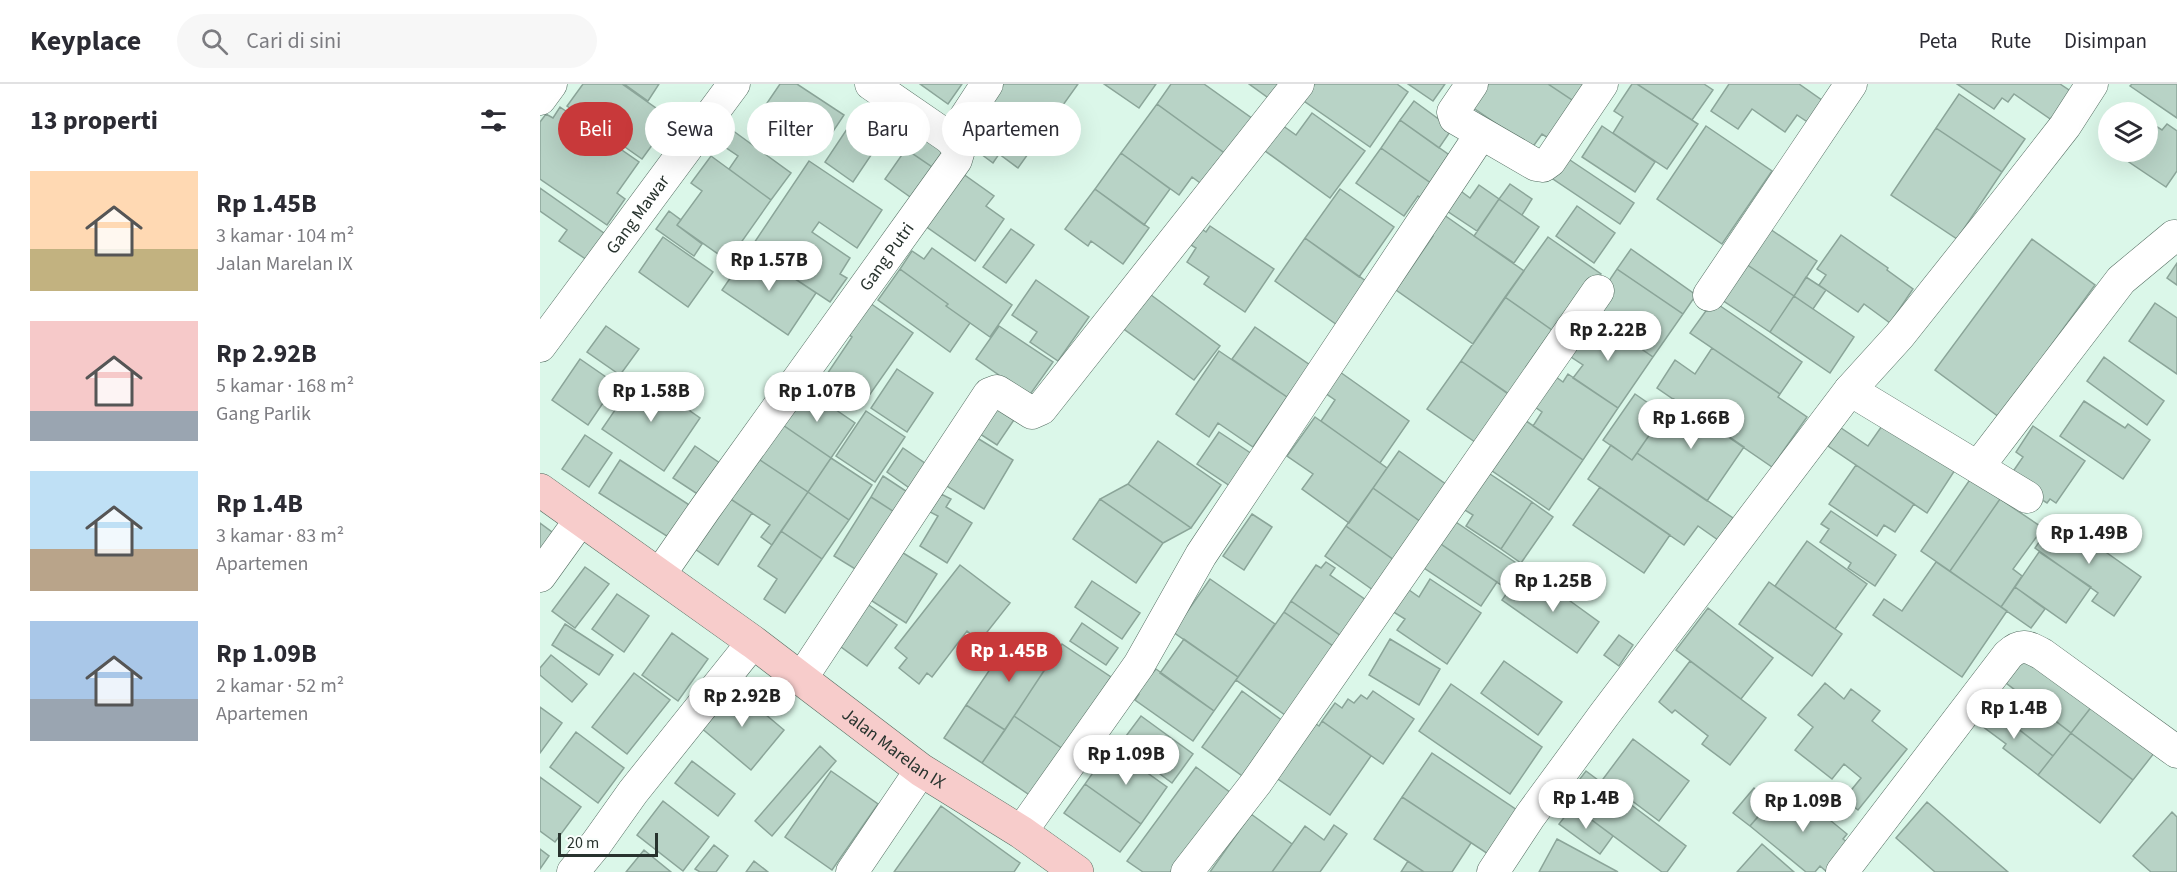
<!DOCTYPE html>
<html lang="id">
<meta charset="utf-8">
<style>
body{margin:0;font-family:"Source Sans 3",sans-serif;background:#f7f7f7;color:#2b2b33;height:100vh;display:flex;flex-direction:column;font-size:22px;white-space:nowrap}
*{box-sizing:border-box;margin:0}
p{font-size:20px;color:#7c7c81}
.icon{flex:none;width:33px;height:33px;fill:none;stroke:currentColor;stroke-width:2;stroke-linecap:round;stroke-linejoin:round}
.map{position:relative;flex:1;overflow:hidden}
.drawer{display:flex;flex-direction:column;background:#fff;width:540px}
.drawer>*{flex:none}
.hud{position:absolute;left:18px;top:18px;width:570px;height:54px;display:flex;gap:12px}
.buttons{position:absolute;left:1558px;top:18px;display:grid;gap:12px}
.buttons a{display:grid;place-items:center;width:60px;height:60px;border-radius:50%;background:#fff;box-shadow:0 6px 24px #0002;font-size:30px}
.scale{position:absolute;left:18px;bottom:15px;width:100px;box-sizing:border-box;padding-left:6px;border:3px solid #28332e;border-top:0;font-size:16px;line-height:21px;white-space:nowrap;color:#28332e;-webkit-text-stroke:4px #f9fefc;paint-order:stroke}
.price{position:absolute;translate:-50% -51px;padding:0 14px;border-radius:21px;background:#fff;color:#222;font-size:20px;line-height:39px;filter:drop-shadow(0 2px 3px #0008)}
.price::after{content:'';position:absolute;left:50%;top:36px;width:18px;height:14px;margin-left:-9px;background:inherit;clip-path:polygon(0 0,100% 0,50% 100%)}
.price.on{background:#c8393a;color:#fff}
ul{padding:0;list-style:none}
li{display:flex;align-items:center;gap:18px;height:150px;padding:0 30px}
li span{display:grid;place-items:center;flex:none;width:168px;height:120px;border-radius:0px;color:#555}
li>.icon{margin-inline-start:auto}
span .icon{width:72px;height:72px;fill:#fffc;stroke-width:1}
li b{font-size:26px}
h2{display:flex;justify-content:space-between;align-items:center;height:72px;padding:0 30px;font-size:26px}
.pill{padding:0 21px;border-radius:27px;background:#fff;box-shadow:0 6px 24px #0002;font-size:21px;line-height:54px}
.pill.on{background:#c8393a;color:#fff}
header{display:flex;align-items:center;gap:36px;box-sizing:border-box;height:84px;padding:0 30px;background:#fff;border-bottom:2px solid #e1e1e2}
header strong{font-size:28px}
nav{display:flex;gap:33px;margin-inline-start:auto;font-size:21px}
.search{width:420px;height:54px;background:#f7f7f7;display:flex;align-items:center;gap:15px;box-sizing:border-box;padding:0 21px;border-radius:33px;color:#7c7c81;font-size:22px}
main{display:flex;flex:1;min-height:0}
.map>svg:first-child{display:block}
</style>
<header>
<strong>Keyplace</strong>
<div class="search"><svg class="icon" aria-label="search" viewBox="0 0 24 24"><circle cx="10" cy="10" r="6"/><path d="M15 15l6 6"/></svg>Cari di sini</div>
<nav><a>Peta</a><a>Rute</a><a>Disimpan</a></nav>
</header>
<main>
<section class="drawer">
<h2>13 properti<svg class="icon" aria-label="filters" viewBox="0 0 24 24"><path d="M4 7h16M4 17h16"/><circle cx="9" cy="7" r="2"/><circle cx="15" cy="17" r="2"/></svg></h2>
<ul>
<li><span style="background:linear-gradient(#ffd9b3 65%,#c2b280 0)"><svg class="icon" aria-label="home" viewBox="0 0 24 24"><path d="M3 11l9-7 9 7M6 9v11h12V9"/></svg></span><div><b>Rp 1.45B</b><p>3 kamar · 104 m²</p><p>Jalan Marelan IX</p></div></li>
<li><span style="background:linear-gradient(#f6c9c9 75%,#9aa5b1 0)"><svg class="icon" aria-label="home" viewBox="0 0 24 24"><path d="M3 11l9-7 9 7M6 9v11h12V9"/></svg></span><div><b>Rp 2.92B</b><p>5 kamar · 168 m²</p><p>Gang Parlik</p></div></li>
<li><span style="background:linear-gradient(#bfe0f5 65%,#b9a48a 0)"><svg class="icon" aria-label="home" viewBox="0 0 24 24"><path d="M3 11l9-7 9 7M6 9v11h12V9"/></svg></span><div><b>Rp 1.4B</b><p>3 kamar · 83 m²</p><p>Apartemen</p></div></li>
<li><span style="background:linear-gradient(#a9c7e8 65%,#9aa5b1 0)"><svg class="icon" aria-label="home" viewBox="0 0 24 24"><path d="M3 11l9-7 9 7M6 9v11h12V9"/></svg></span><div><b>Rp 1.09B</b><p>2 kamar · 52 m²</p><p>Apartemen</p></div></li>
</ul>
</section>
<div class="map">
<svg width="1637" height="788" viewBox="0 0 1637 788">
<rect width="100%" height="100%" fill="#dbf7e9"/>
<path fill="#b8d3c6" stroke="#8ba599" stroke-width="1.5" d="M43 0H82L147 46 132 69 115 57 102 75 27 22Z
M84 0H119L108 17Z
M240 0H257L304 31 284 61 225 22Z
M380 0H422L408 20Z
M457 0H538L478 84 459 70 453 79 429 61 434 53 424 45Z
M564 0H616L599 24Z
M631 0H664L720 40 694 76 617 20Z
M709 0H753L738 21Z
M771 0H857L868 8 830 63 761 15Z
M868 0H905L893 17Z
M947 0H1008L1041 22 1016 59 1002 50 992 64 932 23Z
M1008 0H1056L1041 22Z
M1092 0H1097L1158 40 1127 85 1073 49 1083 33 1074 27Z
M1097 0H1164L1173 6 1152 36Z
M1189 0H1259L1286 19 1272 41 1257 31 1245 48 1212 25 1198 45 1171 27Z
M1417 0H1520L1535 10 1516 39 1474 10 1468 18 1462 14 1454 25Z
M1592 0H1637V34L1590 2Z
M1419 10 1485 55 1462 88 1396 44Z
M874 17 912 45 899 64 860 36Z
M617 20 694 76 671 107 652 93 639 111 581 69Z
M20 23 99 78 77 109 85 115 67 141 0 95V38L6 30 13 34Z
M1575 23 1584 28H1571Z
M321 24 350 43 313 98 285 78Z
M772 29 825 67 790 114 721 64 739 39 756 51Z
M375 34 411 60 395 85 357 59Z
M860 36 915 75 895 102 841 64Z
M1608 37 1622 46 1627 40 1637 47V87L1626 103 1574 68H1608Z
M1062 42 1115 78 1095 108 1042 73Z
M1166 42 1232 87 1182 160 1117 115Z
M1396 44 1462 88 1417 155 1351 111Z
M192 46 251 89 231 116 189 85 198 72 182 61Z
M1569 49V64L1562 59Z
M841 64 895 102 885 117 878 112 864 132 816 99Z
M366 65 395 85 373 115 345 95Z
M581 69 630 105 604 141 555 105Z
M171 72 231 116 188 177 137 141 162 107 151 99Z
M1024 72 1094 119 1080 140 1010 93Z
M269 77 342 126 317 164 279 138 272 148 310 174 300 190 307 194 290 218 210 165Z
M419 87 454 112 446 122 464 135 435 177 381 139Z
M970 100 992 115 982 131 959 115Z
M939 101 959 115 937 147 904 125 918 105 930 114Z
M0 104 68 152 50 178 19 157 27 146 0 127Z
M555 105 609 144 583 180 551 157 548 162 525 145Z
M800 105 854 143 819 193 765 154Z
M959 115 999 143 974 179 934 152Z
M1037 122 1075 149 1054 179 1016 152Z
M897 126 984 187 933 260 856 206 893 152 883 146Z
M129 127 141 136 137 141 162 160 154 172 116 145Z
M670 142 734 185 705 228 664 200 669 193 647 178 656 164 651 161 662 145 666 148Z
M471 145 494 161 466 199 443 183Z
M1230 145 1277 177 1254 212 1206 180Z
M1301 151 1348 184 1347 186 1373 205 1350 239 1324 220 1318 228 1279 201 1286 191 1277 185Z
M123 153 173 188 148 223 99 188Z
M1008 153 1061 190 1019 251 965 213Z
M765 154 830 200 800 243 735 197Z
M1492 155 1555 201 1459 333 1395 286Z
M392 164 472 221 450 253 406 222 408 220 360 185 372 167 384 175Z
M210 165 276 209 248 251 182 206Z
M1091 165 1156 211 1143 230 1077 185Z
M1637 179V201L1627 194Z
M1206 180 1254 212 1230 248 1182 216Z
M360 185 408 220 406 222 430 239 410 268 338 216Z
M1077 185 1143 230 1113 273 1048 228Z
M1266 193 1286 206 1273 225 1254 212Z
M496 196 549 233 518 277 490 258 497 248 472 231Z
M607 208 680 262 654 296 581 243Z
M1254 212 1314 253 1290 289 1230 248Z
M965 213 1019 251 975 314 921 277Z
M327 217 373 249 321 323 283 296 312 253 305 248Z
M1173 217 1262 278 1240 310 1150 249Z
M1615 219 1637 234V290L1589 257Z
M1054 233 1113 273 1078 324 1033 294 1043 281 1028 271Z
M66 242 99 265 80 291 47 268Z
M459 242 513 278 489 312 436 275Z
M715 243 770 281 747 313 692 275Z
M1172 264 1240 310 1238 313 1267 333 1232 383 1117 304 1135 276 1155 290Z
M679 267 747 313 713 363 678 339 669 353 636 330Z
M1564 273 1624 317 1607 341 1547 297Z
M40 275 76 300 48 341 12 316Z
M921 277 968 310 935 358 887 325Z
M357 285 393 309 367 348 331 324Z
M800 288 869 337 840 379 781 337 795 316 785 309Z
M1028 290 1078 324 1043 376 993 342 1002 328 995 323 1016 293 1023 298Z
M99 291 160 334 124 387 62 345Z
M264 304 315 339 291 374 240 339Z
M1095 310 1124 330 1092 376 1063 356Z
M1134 315 1204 363 1167 417 1097 369Z
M458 316 478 330 457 361 437 348Z
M1544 317 1585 344 1588 340 1610 356 1583 395 1520 352Z
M326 327 365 353 335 398 296 372Z
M976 330 1043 376 1009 426 942 380Z
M775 333 847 384 809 439 762 405 773 390 747 372Z
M240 339 291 374 268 408 217 374Z
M1344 339 1415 386 1387 429 1288 362 1301 344 1328 362Z
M1493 342 1545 377 1516 419 1510 415 1507 419 1494 411 1472 389 1483 373 1476 368Z
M679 348 715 372 693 404 657 380Z
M45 351 72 369 49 403 22 385Z
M434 352 473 376 444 425 405 401Z
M618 357 681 401 651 444 588 400Z
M1071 361 1092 376 1097 369 1193 434 1178 456 1158 442 1144 461 1048 395Z
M155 362 187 384 165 415 133 394Z
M363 364 392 384 375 408 347 388Z
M859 367 907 401 881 438 833 404Z
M217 374 268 408 232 461 221 453 230 441 189 414Z
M291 374 332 401 309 436 268 408Z
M80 376 154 424 133 456 59 409Z
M1316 381 1374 420 1355 448 1344 441 1337 452 1289 420Z
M944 386 992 418 961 465 926 442 933 431 920 423Z
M343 392 375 413 362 433 331 413Z
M1431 394 1460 415 1410 487 1381 467Z
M588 400 651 444 623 459 560 415Z
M1060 403 1130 451 1104 489 1033 441Z
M833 404 881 438 854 476 806 442Z
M268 408 309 436 282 475 241 447Z
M401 410 411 415 406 423 432 439 407 479 380 462 398 432 390 428Z
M331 413 362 433 325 491 294 472Z
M189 414 212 429 178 481 155 465Z
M560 415 623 459 596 499 533 455Z
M1460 415 1503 444 1473 485 1482 492 1461 523 1410 487Z
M992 418 1013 433 981 479 961 465Z
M1291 427 1356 471 1335 502 1308 484 1311 479 1280 458 1289 445 1281 440Z
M712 430 732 443 704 486 683 472Z
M907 432 982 483 967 505 892 454Z
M1516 433 1601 493 1574 532 1552 517 1558 509 1495 464Z
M0 439 16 451 0 471Z
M806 442 854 476 833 506 785 472Z
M241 447 282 475 245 529 224 515 237 495 218 482Z
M892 454 957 498 941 522 875 478Z
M1267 457 1327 500 1295 545 1235 502Z
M360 467 397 490 366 539 329 515Z
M1499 468 1551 503 1526 539 1475 503Z
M786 478 795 484 790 491 826 516 801 552 751 517 776 481 781 484Z
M1396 478 1467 527 1422 593 1333 531 1344 515 1362 527Z
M420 481 470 519 440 557 427 547 392 593 387 589 379 600 359 584 367 574 355 564Z
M45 483 69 500 35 544 12 527Z
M997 493 1059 538 1037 569 962 516 974 499 986 508Z
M670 495 735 540 698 593 633 548Z
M890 495 941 529 907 580 857 546 865 535 847 524 862 501 879 513Z
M552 497 600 529 582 555 535 523Z
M1229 498 1302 550 1272 592 1199 540Z
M1475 503 1505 525 1491 544 1461 523Z
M77 510 109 532 84 568 52 545Z
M751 517 801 552 793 562 744 528Z
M326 519 357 541 327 582 297 560Z
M1168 524 1233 574 1201 615 1136 566Z
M744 528 793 562 745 631 696 596Z
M542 539 578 564 566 581 530 557Z
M25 540 73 571 59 591 12 561Z
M132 549 168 575 138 617 102 591Z
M473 551 511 576 465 646 426 621Z
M1079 551 1093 561 1079 582 1064 571Z
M644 555 698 593 674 627 620 589Z
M850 555 900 585 879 621 829 591Z
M522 560 571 593 523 665 474 632Z
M1491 567 1556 617 1531 649 1466 599Z
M11 571 47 600 32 618 0 591V584Z
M964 577 1022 618 998 651 941 609Z
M1150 577 1226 634 1190 681 1162 660 1168 652 1135 626 1132 629 1119 618Z
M616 585 674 627 653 657 595 616 599 610 592 605 610 592Z
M94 589 130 616 87 670 52 643Z
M1285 599 1304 615 1311 605 1340 627 1332 637 1367 665 1318 726 1304 715 1321 694 1304 680 1292 695 1255 666 1273 643 1258 631Z
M911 600 1002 663 970 710 879 647Z
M193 603 244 646 211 686 160 643Z
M702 607 751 643 712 699 662 663Z
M833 607 874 635 843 680 782 637 795 619 802 624 808 615 814 619 821 611 827 615Z
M1481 610 1531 649 1513 672 1463 633Z
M1556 617 1618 664 1593 696 1531 649Z
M1446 620 1513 672 1498 691 1463 664 1466 660 1434 636Z
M426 621 465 646 442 679 404 654Z
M0 623 22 639 0 669Z
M474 632 523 665 491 712 442 679Z
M601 632 653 670 632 699 580 660Z
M767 634 779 642 782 637 831 672 790 731 729 689Z
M36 648 84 684 58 719 10 683Z
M1531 649 1593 696 1560 739 1498 691Z
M1093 655 1149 697 1119 737 1063 695Z
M280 662 296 677 232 752 215 737Z
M571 663 627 703 601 740 545 700Z
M892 669 977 726 948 770 862 713Z
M152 677 195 710 178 732 135 699Z
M656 683 695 712 639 788H603L587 777Z
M291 687 338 720 292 786 245 753Z
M1046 687 1146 762 1127 788H1122L1037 725 1048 709 1036 700Z
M0 693 41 723 15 758 0 747Z
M545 700 601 740 580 768 524 729Z
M1246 700 1307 750 1303 755 1314 764 1295 788H1287L1280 782 1275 788H1266L1210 742Z
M1214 704 1231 718 1210 742 1193 729Z
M862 713 931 759 912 788H884L834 755Z
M123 717 169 753 143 787 97 751Z
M1387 718 1468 788H1395L1356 754Z
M401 722 480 779 474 788H354Z
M1033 722 1073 752 1060 770 1019 740Z
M1632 728 1637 733V788H1611L1593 772Z
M711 730 752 760 732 788H670Z
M794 741 807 750 780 788H732L765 742 784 756Z
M1017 755 1078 788H999Z
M1222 760 1254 788H1197Z
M174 761 188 772 176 788H160L155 785Z
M0 765 9 772 0 785Z
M104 766 131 788H86Z
M214 777 228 788H206Z
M868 777 884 788H861Z"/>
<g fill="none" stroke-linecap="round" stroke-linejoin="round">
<defs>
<g id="minor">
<path d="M331 0 411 55"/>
<path d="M932 0 913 28 915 34 996 81 1003 82 1010 77 1062 0"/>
<path d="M0 15 11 0"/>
<path d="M1169 211 1311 0"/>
<path id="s1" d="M0 262 194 0"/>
<path d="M1310 306 1487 413"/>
<path d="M1438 383 1581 196 1634 152"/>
<path id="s2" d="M120 490 165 425 416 76 419 66 411 55 447 0"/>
<path d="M0 492 41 435"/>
<path d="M261 595 449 310 457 307 492 329 501 325 758 0"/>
<path d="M481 748 599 581 661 471 941 50"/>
<path d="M33 788 56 760 93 708 213 558"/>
<path d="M312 788 381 686"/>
<path d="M647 788 716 699 1058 207"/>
<path d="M953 788 990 732 1064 631 1310 306 1359 252 1468 115 1525 42 1552 0"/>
<path d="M1302 788 1468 571C1481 559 1487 562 1502 570L1637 668"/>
</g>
<g id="secondary">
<path id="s3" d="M0 406 213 558 381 686 481 748 537 788"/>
</g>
</defs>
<use href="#minor" stroke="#556e62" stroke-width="33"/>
<use href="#secondary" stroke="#556e62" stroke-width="34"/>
<use href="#minor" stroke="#fff" stroke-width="32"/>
<use href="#secondary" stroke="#f7cccb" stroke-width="33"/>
</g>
<g text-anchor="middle" stroke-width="6" stroke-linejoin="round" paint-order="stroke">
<g font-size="18" fill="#28332e" stroke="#f9fefc">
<text dy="6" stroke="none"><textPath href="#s1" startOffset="164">Gang Mawar</textPath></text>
<text dy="6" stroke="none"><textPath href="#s2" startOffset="390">Gang Putri</textPath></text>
<text dy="6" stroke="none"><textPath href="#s3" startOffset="438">Jalan Marelan IX</textPath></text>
</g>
</g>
</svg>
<div class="buttons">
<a><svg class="icon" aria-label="layers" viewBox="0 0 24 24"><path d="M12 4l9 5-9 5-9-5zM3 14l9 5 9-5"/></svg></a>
</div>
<div class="scale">20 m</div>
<b class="price" style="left:229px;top:208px">Rp 1.57B</b>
<b class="price" style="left:1068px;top:278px">Rp 2.22B</b>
<b class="price" style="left:111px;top:339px">Rp 1.58B</b>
<b class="price" style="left:277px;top:339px">Rp 1.07B</b>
<b class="price" style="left:1151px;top:366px">Rp 1.66B</b>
<b class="price" style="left:1549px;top:481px">Rp 1.49B</b>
<b class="price" style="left:1013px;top:529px">Rp 1.25B</b>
<b class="price on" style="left:469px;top:599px">Rp 1.45B</b>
<b class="price" style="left:202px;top:644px">Rp 2.92B</b>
<b class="price" style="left:1474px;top:656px">Rp 1.4B</b>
<b class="price" style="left:586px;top:702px">Rp 1.09B</b>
<b class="price" style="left:1046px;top:746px">Rp 1.4B</b>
<b class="price" style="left:1263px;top:749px">Rp 1.09B</b>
<div class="hud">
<a class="pill on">Beli</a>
<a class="pill">Sewa</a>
<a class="pill">Filter</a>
<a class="pill">Baru</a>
<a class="pill">Apartemen</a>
</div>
</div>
</main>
